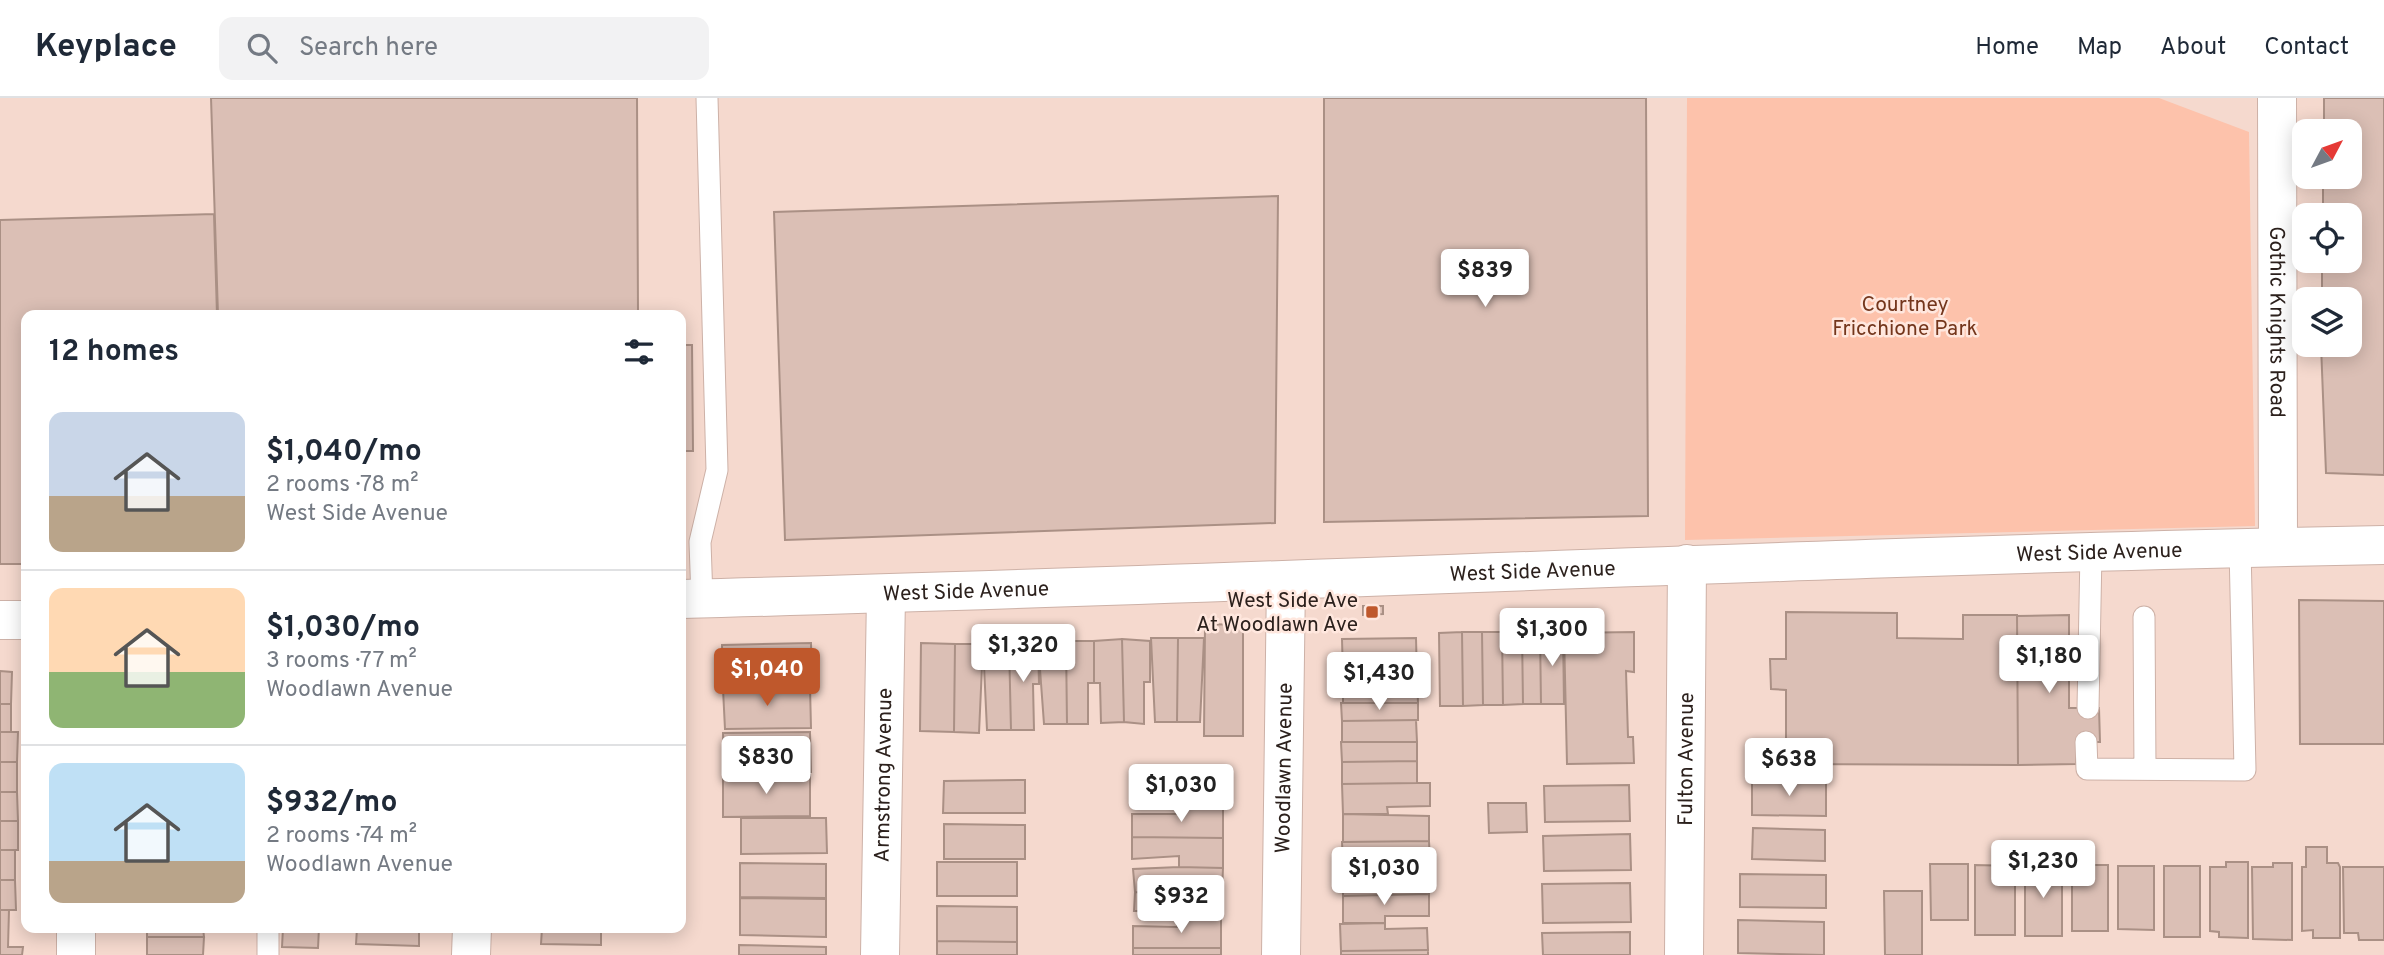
<!DOCTYPE html>
<meta charset="utf-8">
<style>
body{margin:0;font-family:Overpass,sans-serif;background:#f2f2f3;color:#1f2937;height:100vh;display:flex;flex-direction:column;font-size:26px;white-space:nowrap}
*{box-sizing:border-box;margin:0}
p{font-size:23px;color:#747a83}
.icon{flex:none;width:38px;height:38px;fill:none;stroke:currentColor;stroke-width:2;stroke-linecap:round;stroke-linejoin:round}
.map{position:relative;flex:1;overflow:hidden}
.details{position:absolute;left:21px;top:212px;width:665px;height:623px;display:flex;flex-direction:column;background:#fff;border-radius:14px;box-shadow:0 4px 18px #0003}
.details>*{flex:none}
.needle{width:46px;rotate:49deg}
.fabs{position:absolute;left:2292px;top:21px;display:grid;gap:14px}
.fabs a{display:grid;place-items:center;width:70px;height:70px;border-radius:14px;background:#fff;box-shadow:0 4px 18px #0003;font-size:35px}
.price{position:absolute;translate:-50% -60px;padding:0 16px;border-radius:7px;background:#fff;color:#222;font-size:23px;line-height:46px;filter:drop-shadow(0 2px 4px #0008)}
.price::after{content:'';position:absolute;left:50%;top:42px;width:21px;height:16px;margin-left:-10px;background:inherit;clip-path:polygon(0 0,100% 0,50% 100%)}
.price.on{background:#bf582c;color:#fff}
ul{padding:0;list-style:none}
li{display:flex;align-items:center;gap:21px;height:175px;padding:0 28px}
li+li{border-top:2px solid #e0e1e3}
li span{display:grid;place-items:center;flex:none;width:196px;height:140px;border-radius:14px;color:#555}
li>.icon{margin-inline-start:auto}
span .icon{width:84px;height:84px;fill:#fffc;stroke-width:1}
li b{font-size:30px}
h2{display:flex;justify-content:space-between;align-items:center;height:84px;padding:0 28px;font-size:30px}
header{display:flex;align-items:center;gap:42px;box-sizing:border-box;height:98px;padding:0 35px;background:#fff;border-bottom:2px solid #e0e1e3}
header strong{font-size:33px}
nav{display:flex;gap:38px;margin-inline-start:auto;font-size:24px}
.search{width:490px;height:63px;background:#f2f2f3;display:flex;align-items:center;gap:18px;box-sizing:border-box;padding:0 24px;border-radius:14px;color:#747a83;font-size:26px}
.map>svg:first-child{display:block}
</style>
<header>
<strong>Keyplace</strong>
<div class="search"><svg class="icon" aria-label="search" viewBox="0 0 24 24"><circle cx="10" cy="10" r="6"/><path d="M15 15l6 6"/></svg>Search here</div>
<nav><a>Home</a><a>Map</a><a>About</a><a>Contact</a></nav>
</header>
<div class="map">
<svg width="2384" height="857" viewBox="0 0 2384 857">
<rect width="100%" height="100%" fill="#f5d9ce"/>
<path fill="#fdc2ab" d="M1687 0H2159L2249 34 2255 428 1685 442Z"/>
<path fill="#dbbfb5" stroke="#aa9085" stroke-width="2" d="M211 0H637L638 217H218Z
M1324 0H1646L1648 418 1324 424Z
M2324 0H2384V377L2326 375 2321 247H2350V201H2322V163H2350V117H2323V79H2350V33H2324Z
M1278 98 1275 425 785 442 774 114Z
M214 116 217 217H26V466H0V122Z
M681 247H692L693 353H681Z
M2299 502 2384 503V646H2300Z
M1363 508H1383V516L1363 517Z
M1786 514 1897 515V540L1963 541V517H2017L2018 667 1786 666V592L1771 591 1770 561H1786Z
M2069 517V610H2099L2100 644H2076V666L2018 667 2017 518Z
M1205 526 1243 527V638H1204Z
M1563 533 1564 606H1541L1540 534Z
M1462 534 1463 608H1440L1439 535Z
M1462 534H1482L1483 607 1463 608Z
M1482 534H1502L1503 607H1483Z
M1502 534H1522L1523 606 1503 607Z
M1522 534H1540L1541 606H1523Z
M1634 534V574L1626 573 1628 639H1633L1634 665 1567 666 1564 535Z
M1151 540H1178L1177 624H1155Z
M1178 540H1204L1200 624H1177Z
M1416 540 1417 579 1343 580 1342 541Z
M1122 541 1124 624 1101 625 1100 585H1094V543Z
M1122 541 1150 543V584H1144V626L1124 624Z
M1066 543H1094V585H1088V626H1067Z
M1066 543 1067 626H1044L1038 544Z
M1038 544 1039 586H1033L1034 632H1011L1009 545Z
M811 545 812 585 723 587 722 547Z
M921 545 955 546 954 634 920 633Z
M1009 545 1011 632H987L983 546Z
M955 546H983L979 635 954 634Z
M0 573 12 574 11 606H0Z
M1417 579 1418 605H1343V580Z
M810 589 811 630 725 631 723 591Z
M1341 605H1418V622L1342 623Z
M0 606H11V634H0Z
M1416 622 1417 644H1342V623Z
M0 634H18L17 664H0Z
M810 634 811 674 724 675 723 635Z
M1341 644H1417V663L1342 664Z
M1417 663V685L1342 686V664Z
M0 664H17V694H0Z
M810 677V718L723 719V678Z
M1137 681 1224 682 1223 709 1137 704Z
M1025 682V715H943L944 683Z
M1752 682 1826 683V718L1752 717Z
M1417 685H1430V708L1387 709 1388 716H1343L1342 686Z
M1629 687 1630 723 1545 724 1544 688Z
M0 694H17L18 723H0Z
M1488 705H1526L1527 734 1489 735Z
M1180 709H1223V740L1132 739V716H1180Z
M1343 716 1429 718V743L1343 744Z
M741 720H826L827 755 741 756Z
M0 723H18V752H0Z
M944 726 1025 727V761H944Z
M1753 730 1825 732V763L1752 761Z
M1630 736 1631 772 1544 773 1543 738Z
M1132 739 1223 740V770L1179 769V758L1132 761Z
M1429 743 1430 764 1343 766 1342 744Z
M2306 749H2327V765H2338L2340 769V840H2313V832L2302 833V769H2306Z
M0 752H15V782H0Z
M937 764H1017V798H937Z
M2226 764H2248V840L2219 839V834L2210 833V769H2226Z
M740 765 826 766V800L740 799Z
M1386 765V774H1429V796L1343 798V766Z
M2273 765H2292V842L2253 841 2252 769H2273Z
M1930 766H1968V822H1931Z
M2025 766H2062V838H2025Z
M1975 767 2015 768V837H1975Z
M2072 767H2108V833H2072Z
M2118 768H2154V832L2118 831Z
M2164 768H2200V839H2164Z
M1179 769 1223 770 1222 795 1135 794 1133 771Z
M2343 769H2384V842H2359L2358 835H2344Z
M1740 776 1826 777V810L1740 809Z
M0 782H15L16 812H0Z
M1630 785 1631 824 1543 825 1542 786Z
M1884 793H1922V857H1885Z
M1135 794 1222 795 1221 820 1177 819 1178 813H1134Z
M1429 796V818H1385V825H1343V798Z
M740 800 826 801V839L740 837Z
M937 808 1017 809V844L937 843Z
M0 812H9L8 849H23L22 857H0Z
M1177 819 1221 820V850H1133V828L1177 829Z
M1738 822 1824 824V857L1738 855Z
M1385 825V831L1427 830 1428 852 1341 853 1340 826Z
M147 830H203L204 839H147Z
M283 830H319L318 850 282 849Z
M357 830H419V848L356 846Z
M542 830H601V847L541 846Z
M1630 834V857H1543L1542 835Z
M147 839H204L203 857H147Z
M937 843 1017 844V857H937Z
M739 847 826 849V857H739Z
M1133 850H1221V857H1133Z
M1428 852V857H1341V853Z"/>
<g fill="none" stroke-linecap="round" stroke-linejoin="round">
<defs>
<path id="service" d="M702 501 700 444 717 372 707 0
M2144 519 2145 671
M2088 610 2091 454
M2086 644 2087 671 2245 672 2240 450
M268 857V830"/>
<g id="minor">
<path id="s1" d="M2277 0 2278 449"/>
<path d="M76 857V830"/>
<path d="M471 857 472 830"/>
<path id="s2" d="M880 857 886 497"/>
</g>
<g id="tertiary">
<path id="s3" d="M1281 857 1286 482"/>
<path id="s4" d="M1684 857 1687 466"/>
</g>
<g id="secondary">
<path id="s5" d="M681 501C1249 487 1816 458 2384 447"/>
<path d="M0 522H26"/>
</g>
</defs>
<use href="#service" stroke="#cdb1a7" stroke-width="23"/>
<use href="#minor" stroke="#cdb1a7" stroke-width="40"/>
<use href="#tertiary" stroke="#cdb1a7" stroke-width="40"/>
<use href="#secondary" stroke="#cdb1a7" stroke-width="40"/>
<use href="#service" stroke="#fff" stroke-width="21"/>
<use href="#minor" stroke="#fff" stroke-width="38"/>
<use href="#tertiary" stroke="#fff" stroke-width="38"/>
<use href="#secondary" stroke="#fff" stroke-width="38"/>
</g>
<rect fill="#bf582c" stroke="#ffe7de" stroke-width="2.5" x="1365" y="507" width="14" height="14" rx="3.5"/>
<g text-anchor="middle" stroke-width="5" stroke-linejoin="round" paint-order="stroke">
<g font-size="21" fill="#74361c" stroke="#ffe7de">
<text x="1905" y="213">Courtney<tspan x="1905" dy="24">Fricchione Park</tspan></text>
</g>
<g font-size="21" fill="#2c211d" stroke="#ffe7de">
<text dy="7" stroke="none"><textPath href="#s1" startOffset="224">Gothic Knights Road</textPath></text>
<text dy="7" stroke="none"><textPath href="#s5" startOffset="1419">West Side Avenue</textPath></text>
<text dy="7" stroke="none"><textPath href="#s5" startOffset="852">West Side Avenue</textPath></text>
<text dy="7" stroke="none"><textPath href="#s5" startOffset="285">West Side Avenue</textPath></text>
<text dy="7" stroke="none"><textPath href="#s4" startOffset="196">Fulton Avenue</textPath></text>
<text dy="7" stroke="none"><textPath href="#s3" startOffset="187">Woodlawn Avenue</textPath></text>
<text dy="7" stroke="none"><textPath href="#s2" startOffset="180">Armstrong Avenue</textPath></text>
</g>
<g font-size="21" fill="#2c211d" stroke="#ffe7de" text-anchor="end">
<text x="1358" y="509">West Side Ave<tspan x="1358" dy="24">At Woodlawn Ave</tspan></text>
</g>
</g>
</svg>
<div class="fabs">
<a><svg class="needle" viewBox="-14 -14 28 28"><path d="M0-13l5 13h-10z" fill="#e53935"/><path d="M0 13l5-13h-10z" fill="#747a83"/></svg></a>
<a><svg class="icon" aria-label="locate" viewBox="0 0 24 24"><circle cx="12" cy="12" r="6"/><path d="M12 2v4M12 18v4M2 12h4M18 12h4"/></svg></a>
<a><svg class="icon" aria-label="layers" viewBox="0 0 24 24"><path d="M12 4l9 5-9 5-9-5zM3 14l9 5 9-5"/></svg></a>
</div>
<b class="price" style="left:1485px;top:211px">$839</b>
<b class="price" style="left:1552px;top:570px">$1,300</b>
<b class="price" style="left:1023px;top:586px">$1,320</b>
<b class="price" style="left:2049px;top:597px">$1,180</b>
<b class="price on" style="left:767px;top:610px">$1,040</b>
<b class="price" style="left:1379px;top:614px">$1,430</b>
<b class="price" style="left:766px;top:698px">$830</b>
<b class="price" style="left:1789px;top:700px">$638</b>
<b class="price" style="left:1181px;top:726px">$1,030</b>
<b class="price" style="left:2043px;top:802px">$1,230</b>
<b class="price" style="left:1384px;top:809px">$1,030</b>
<b class="price" style="left:1181px;top:837px">$932</b>
<section class="details">
<h2>12 homes<svg class="icon" aria-label="filters" viewBox="0 0 24 24"><path d="M4 7h16M4 17h16"/><circle cx="9" cy="7" r="2"/><circle cx="15" cy="17" r="2"/></svg></h2>
<ul>
<li><span style="background:linear-gradient(#c9d6e8 60%,#b9a48a 0)"><svg class="icon" aria-label="home" viewBox="0 0 24 24"><path d="M3 11l9-7 9 7M6 9v11h12V9"/></svg></span><div><b>$1,040/mo</b><p>2 rooms · 78 m²</p><p>West Side Avenue</p></div></li>
<li><span style="background:linear-gradient(#ffd9b3 60%,#8fb573 0)"><svg class="icon" aria-label="home" viewBox="0 0 24 24"><path d="M3 11l9-7 9 7M6 9v11h12V9"/></svg></span><div><b>$1,030/mo</b><p>3 rooms · 77 m²</p><p>Woodlawn Avenue</p></div></li>
<li><span style="background:linear-gradient(#bfe0f5 70%,#b9a48a 0)"><svg class="icon" aria-label="home" viewBox="0 0 24 24"><path d="M3 11l9-7 9 7M6 9v11h12V9"/></svg></span><div><b>$932/mo</b><p>2 rooms · 74 m²</p><p>Woodlawn Avenue</p></div></li>
</ul>
</section>
</div>
